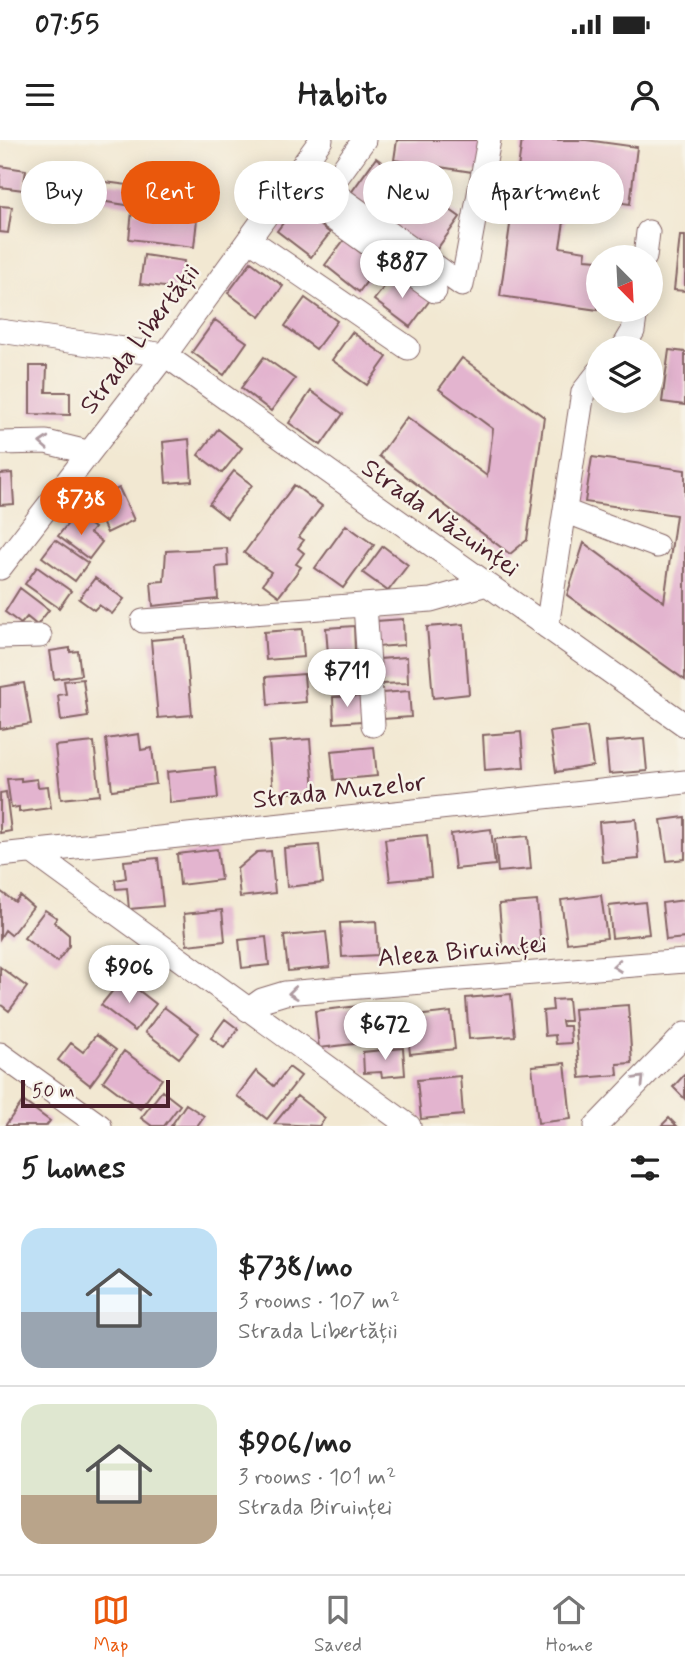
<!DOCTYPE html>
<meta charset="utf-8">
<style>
body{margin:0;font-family:Mynerve,sans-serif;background:#f6f6f6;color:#222;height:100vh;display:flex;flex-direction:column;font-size:26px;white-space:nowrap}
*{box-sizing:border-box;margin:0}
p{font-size:23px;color:#767676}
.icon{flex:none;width:38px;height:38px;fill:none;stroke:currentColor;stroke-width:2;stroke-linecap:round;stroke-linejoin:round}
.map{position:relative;height:986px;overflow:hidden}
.panel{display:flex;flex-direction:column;background:#fff;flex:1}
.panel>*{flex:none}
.hud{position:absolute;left:21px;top:21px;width:644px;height:63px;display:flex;gap:14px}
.needle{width:46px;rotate:156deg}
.buttons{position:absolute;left:586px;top:105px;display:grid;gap:14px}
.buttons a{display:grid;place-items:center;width:77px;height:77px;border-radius:50%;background:#fff;box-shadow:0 4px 18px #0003;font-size:35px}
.scale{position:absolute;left:21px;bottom:18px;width:149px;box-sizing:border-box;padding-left:7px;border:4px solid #4a1f2b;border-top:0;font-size:19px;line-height:24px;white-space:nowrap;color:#4a1f2b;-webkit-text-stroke:5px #f7f3e8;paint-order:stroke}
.price{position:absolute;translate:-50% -60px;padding:0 16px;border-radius:24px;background:#fff;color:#222;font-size:23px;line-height:46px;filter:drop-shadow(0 2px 4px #0008)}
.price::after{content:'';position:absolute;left:50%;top:42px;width:21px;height:16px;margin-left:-10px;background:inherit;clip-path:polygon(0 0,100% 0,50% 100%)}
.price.current{background:#ea580c;color:#fff}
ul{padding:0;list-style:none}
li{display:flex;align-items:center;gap:21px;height:175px;padding:0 21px}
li+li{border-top:2px solid #e0e0e0}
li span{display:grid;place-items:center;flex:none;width:196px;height:140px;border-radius:21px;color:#555}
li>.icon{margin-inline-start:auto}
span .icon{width:84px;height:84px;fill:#fffc;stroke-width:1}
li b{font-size:30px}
h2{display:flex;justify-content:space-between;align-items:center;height:84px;padding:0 21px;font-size:30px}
.chip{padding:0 24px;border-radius:32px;background:#fff;box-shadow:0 4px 18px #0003;font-size:24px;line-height:63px}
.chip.current{background:#ea580c;color:#fff}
.status{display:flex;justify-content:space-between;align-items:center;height:49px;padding:0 35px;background:#fff;direction:ltr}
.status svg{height:19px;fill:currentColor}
header{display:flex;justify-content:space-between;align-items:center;height:91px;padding:0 21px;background:#fff;font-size:32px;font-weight:700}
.tabs{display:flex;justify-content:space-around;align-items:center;height:98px;border-top:2px solid #e0e0e0;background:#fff;font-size:19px;color:#767676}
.tabs a{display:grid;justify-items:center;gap:4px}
.tabs .current{color:#ea580c}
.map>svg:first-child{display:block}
</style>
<div class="status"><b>07:55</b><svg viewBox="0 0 49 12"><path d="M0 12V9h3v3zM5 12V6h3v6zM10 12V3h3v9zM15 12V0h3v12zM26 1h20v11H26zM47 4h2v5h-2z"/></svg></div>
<header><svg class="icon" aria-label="menu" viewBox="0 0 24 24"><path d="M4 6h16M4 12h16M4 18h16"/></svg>Habito<svg class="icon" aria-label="person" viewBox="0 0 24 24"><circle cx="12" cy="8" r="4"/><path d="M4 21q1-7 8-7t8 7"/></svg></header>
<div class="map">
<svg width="685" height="986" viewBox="0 0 685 986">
<rect width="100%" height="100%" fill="#f7f3e8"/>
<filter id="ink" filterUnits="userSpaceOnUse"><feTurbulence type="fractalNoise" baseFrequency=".0143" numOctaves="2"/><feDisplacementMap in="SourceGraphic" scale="14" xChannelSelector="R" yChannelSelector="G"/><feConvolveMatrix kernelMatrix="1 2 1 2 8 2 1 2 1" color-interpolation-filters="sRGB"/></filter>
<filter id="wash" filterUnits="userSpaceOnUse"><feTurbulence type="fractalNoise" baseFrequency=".00686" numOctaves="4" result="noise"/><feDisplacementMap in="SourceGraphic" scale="28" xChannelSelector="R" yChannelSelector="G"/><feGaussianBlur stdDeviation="1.57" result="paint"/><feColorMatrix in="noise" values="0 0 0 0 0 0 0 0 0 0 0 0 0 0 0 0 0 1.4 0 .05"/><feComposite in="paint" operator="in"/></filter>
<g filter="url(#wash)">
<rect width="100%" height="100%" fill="#f2e8d2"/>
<g id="blocks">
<path fill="#e3b4cf" d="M397 0H484L479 33 394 20Z
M522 0H586L637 7 630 64 568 56 560 107 586 111 585 119 598 120V170L500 156Z
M376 18 460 77 432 116 348 57Z
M0 26 26 30 23 50 0 47Z
M40 32 80 38 76 59 36 52Z
M97 41 136 46 133 66 93 60Z
M0 66 12 67 8 93 0 92Z
M296 66 330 93 311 117 277 91Z
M132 71 197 79 194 107 129 99Z
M680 96H685V151L674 150Z
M344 100 378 126 359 152 325 125Z
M144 115 184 121 180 149 140 144Z
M251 122 283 146 260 177 228 153Z
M394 134 430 160 410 187 374 160Z
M305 158 337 181 316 209 285 186Z
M215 180 247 202 224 235 192 212Z
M352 192 387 217 367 245 332 220Z
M669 210 685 212V265L662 262Z
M264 217 295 239 271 271 241 248Z
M462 218 544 277 527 400 510 414 379 316 407 277 487 336 493 289 439 249Z
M30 226H47L46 252H70V275L30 274Z
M311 251 343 274 321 305 289 283Z
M218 289 242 308 222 333 198 315Z
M189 299 192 341 166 343 163 302Z
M592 317 685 330V540L567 455 584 403 664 462 676 375 585 362Z
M234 331 252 345 227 378 209 364Z
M12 333 14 364 0 365V334Z
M294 345 322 366 299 397 304 400 298 408 304 413 296 424 301 427 279 456 263 444 271 432 244 413Z
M119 348 134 380 107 393 92 360Z
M78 376 94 388 90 393 102 402 89 419 58 396 70 381 73 383Z
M346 385 374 405 343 448 315 428Z
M55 400 88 423 75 441 42 417Z
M383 406 408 425 388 451 363 433Z
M227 408 228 426 216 427 218 459 153 466 151 442 164 441 166 411Z
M37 427 71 451 59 468 25 444Z
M95 438 124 459 112 474 99 465 94 470 79 459Z
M20 448 49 470 37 485 27 477 21 484 5 472Z
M403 479 404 505 377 507 376 481Z
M464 484 469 554 433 558 427 487Z
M354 486 355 512 328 514 326 488Z
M302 489 304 517 266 520 264 492Z
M185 497 192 575 158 578 151 500Z
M70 508V512L78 511 81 535 54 539 50 511Z
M407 517 408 543 381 544 379 519Z
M357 521 359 547 331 549 330 523Z
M304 534 306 562 268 565 266 537Z
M83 539 88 577 61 581 58 555 66 554 64 541Z
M24 543 31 584 0 589V547Z
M409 551 411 577 383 579 382 553Z
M360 556 362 581 334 583 333 557Z
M587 587 593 626 556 632 550 592Z
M521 592 524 627 485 630 483 595Z
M139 594 141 610 152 608 156 644 112 650 106 599Z
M310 599 314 651 273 654 269 602Z
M644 599 647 631 609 634 606 602Z
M94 602 100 655 61 659 55 606Z
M374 607 377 636 334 640 331 611Z
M215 627 218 658 170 663 167 632Z
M21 638V641L37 639 38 647 48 646 51 668 19 672V667L11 668 7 639Z
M6 652 11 691 0 693V653Z
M685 677V719L667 721 661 680Z
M636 679 639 719 602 722 599 682Z
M491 689 495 725 455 729 451 694Z
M427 695 431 737 390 741 385 699Z
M528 696 531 729 498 732 495 699Z
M319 705 323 743 287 747 284 708Z
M217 709 221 740 180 745 177 714Z
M271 711 275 753 240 757 237 729 257 712Z
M158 718 163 766 129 769 127 748 116 749 115 740 126 738 124 721Z
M0 751 15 762 20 756 33 767 11 795 5 790 0 798Z
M601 755 607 798 567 803 561 760Z
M685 760V798L666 800 662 763Z
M537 761 541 808 503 811 499 764Z
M645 762 649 794 612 798 609 766Z
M45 770 57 778 54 782 69 795V806L57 822 24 798Z
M222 770 225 801 187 805 184 774Z
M376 781 378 815 342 817 340 783Z
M326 792 330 827 288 831 284 796Z
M266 797 269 825 242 828 239 800Z
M0 827 27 847 9 871 0 864Z
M123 838 156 864 135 891 101 865Z
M511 854 515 896 469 899 466 858Z
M568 859 570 881H562L563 886H570L571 903 556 904 555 895 545 896 543 871 553 870 552 860Z
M628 865 632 923 617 924 618 935 580 938 574 869Z
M358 866 362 903 319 908 315 871Z
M164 867 199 893 179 918 145 892Z
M451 872 455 909 410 914 406 877Z
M402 873 404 901 364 903 362 880Z
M225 879 238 889 224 908 211 898Z
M96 895 116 910 90 945 58 920 71 903 83 912Z
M403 908 405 935 382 937 381 932 364 933 363 912Z
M124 911 162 939 140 969 103 941Z
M565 923 571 979 538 983 532 926Z
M289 927 301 936 267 979 237 956 256 931 274 946Z
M685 934V959L673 947Z
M460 936 463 975 421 979 417 940Z
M162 951 180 965 164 986H152L141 978Z
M297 956 325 978 319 986 274 984Z
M23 961 50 981 46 986H5Z
M186 964 204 976 197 986H171Z
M669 978 677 986H661Z"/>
</g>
</g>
<g filter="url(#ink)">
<use href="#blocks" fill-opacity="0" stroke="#856565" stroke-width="2"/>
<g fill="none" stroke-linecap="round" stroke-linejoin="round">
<defs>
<path id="minor" d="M300 29 462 145 489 0
M287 46 435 151
M328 50 364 0
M249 99 408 208
M645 117 648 92
M0 191 165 215 685 585
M623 208 633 191 636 170
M0 303 46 302 87 312
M565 371 657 406
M0 428 165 215 321 0
M365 465 373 585
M143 481 431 460 487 444
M547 487 583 252 598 233
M0 497 40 496
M31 711 409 986
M0 715 685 642
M248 870 262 860 285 853 685 821
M0 914 100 986
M596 986 685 894"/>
</defs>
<use href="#minor" stroke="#856565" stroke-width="25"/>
<use href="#minor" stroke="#fff" stroke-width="23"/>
</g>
<defs><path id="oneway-chevron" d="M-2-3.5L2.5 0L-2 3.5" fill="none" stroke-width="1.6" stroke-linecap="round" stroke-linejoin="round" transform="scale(1.75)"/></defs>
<g stroke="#ae9aa0">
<use href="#oneway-chevron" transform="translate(44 303) rotate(-177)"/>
<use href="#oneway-chevron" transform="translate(617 826) rotate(175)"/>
<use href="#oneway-chevron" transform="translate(293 853) rotate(173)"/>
<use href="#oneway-chevron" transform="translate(640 940) rotate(-46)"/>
</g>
</g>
<g text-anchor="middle" stroke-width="5" stroke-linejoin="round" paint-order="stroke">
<g font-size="26" fill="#4a1f2b" stroke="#f7f3e8">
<text transform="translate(139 198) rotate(-53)" y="9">Strada Libertății</text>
<text transform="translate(441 377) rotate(35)" y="9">Strada Năzuinței</text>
<text transform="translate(339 650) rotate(-6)" y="9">Strada Muzelor</text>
<text transform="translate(462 810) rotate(-5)" y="9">Aleea Biruinței</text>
</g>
</g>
</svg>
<div class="buttons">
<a><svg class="needle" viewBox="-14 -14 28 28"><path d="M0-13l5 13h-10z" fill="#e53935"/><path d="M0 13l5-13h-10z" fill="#767676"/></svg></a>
<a><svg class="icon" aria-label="layers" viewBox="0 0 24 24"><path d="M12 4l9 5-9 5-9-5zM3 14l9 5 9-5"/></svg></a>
</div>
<div class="scale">50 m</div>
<b class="price" style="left:402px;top:160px">$887</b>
<b class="price current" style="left:81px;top:397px">$738</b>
<b class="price" style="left:347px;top:569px">$711</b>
<b class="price" style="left:129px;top:865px">$906</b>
<b class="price" style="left:385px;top:922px">$672</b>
<div class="hud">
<a class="chip">Buy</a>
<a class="chip current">Rent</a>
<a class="chip">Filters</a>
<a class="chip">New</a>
<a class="chip">Apartment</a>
</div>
</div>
<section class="panel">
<h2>5 homes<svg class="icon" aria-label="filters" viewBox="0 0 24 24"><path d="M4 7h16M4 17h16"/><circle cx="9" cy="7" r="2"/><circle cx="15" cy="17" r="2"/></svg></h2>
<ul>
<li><span style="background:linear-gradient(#bfe0f5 60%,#9aa5b1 0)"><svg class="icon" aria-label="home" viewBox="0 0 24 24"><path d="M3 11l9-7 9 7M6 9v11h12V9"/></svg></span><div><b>$738/mo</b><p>3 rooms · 107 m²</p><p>Strada Libertății</p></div></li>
<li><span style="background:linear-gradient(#dfe7d0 65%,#b9a48a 0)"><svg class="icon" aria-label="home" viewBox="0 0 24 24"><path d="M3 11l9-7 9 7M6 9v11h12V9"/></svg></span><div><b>$906/mo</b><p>3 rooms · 101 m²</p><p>Strada Biruinței</p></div></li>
</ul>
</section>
<nav class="tabs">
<a class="current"><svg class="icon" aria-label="map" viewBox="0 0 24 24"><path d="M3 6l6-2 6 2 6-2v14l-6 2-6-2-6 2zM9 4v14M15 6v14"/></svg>Map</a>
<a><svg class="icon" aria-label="saved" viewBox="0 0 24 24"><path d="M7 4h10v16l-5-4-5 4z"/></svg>Saved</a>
<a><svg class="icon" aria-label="home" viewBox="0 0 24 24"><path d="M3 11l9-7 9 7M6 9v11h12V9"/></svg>Home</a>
</nav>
